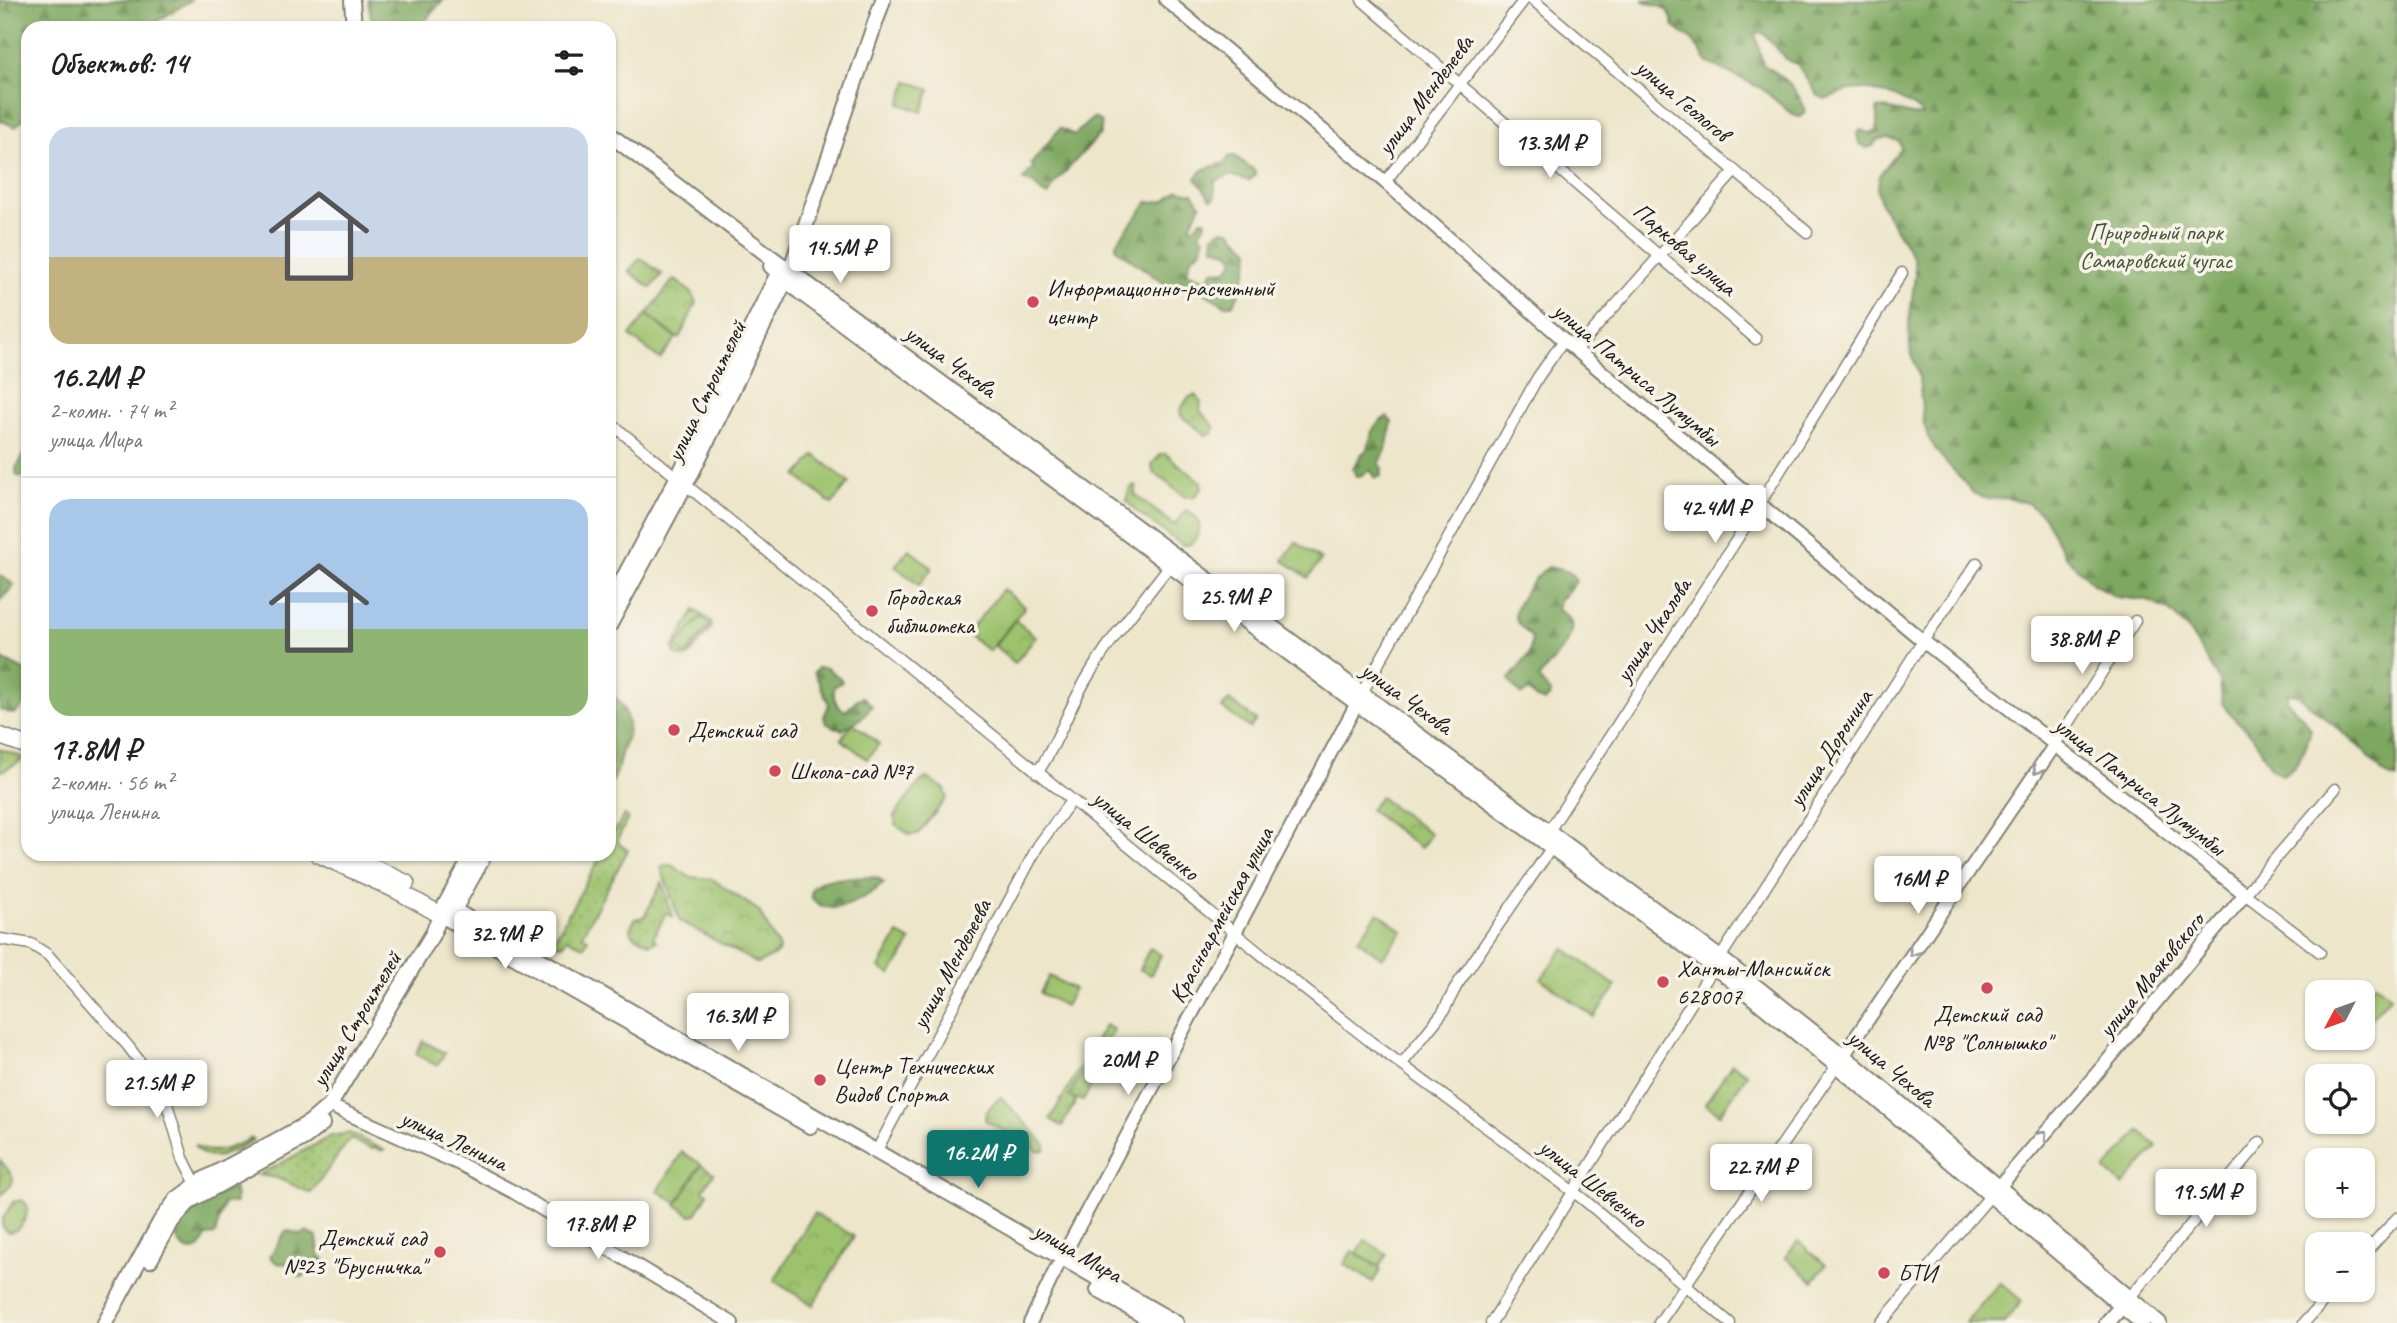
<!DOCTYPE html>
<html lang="ru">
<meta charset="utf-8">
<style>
body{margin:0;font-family:Caveat,sans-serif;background:#f2f2f2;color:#222;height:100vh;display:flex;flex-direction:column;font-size:26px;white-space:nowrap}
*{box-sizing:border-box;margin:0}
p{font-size:23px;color:#767676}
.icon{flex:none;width:38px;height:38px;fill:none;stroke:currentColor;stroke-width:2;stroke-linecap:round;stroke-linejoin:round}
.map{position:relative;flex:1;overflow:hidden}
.panel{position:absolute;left:21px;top:21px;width:595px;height:840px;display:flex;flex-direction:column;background:#fff;border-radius:21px;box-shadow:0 2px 5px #0004}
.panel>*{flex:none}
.needle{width:46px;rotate:229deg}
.buttons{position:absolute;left:2305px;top:980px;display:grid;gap:14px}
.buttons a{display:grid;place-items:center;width:70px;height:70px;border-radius:14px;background:#fff;box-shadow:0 2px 5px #0004;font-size:35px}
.price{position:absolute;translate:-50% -60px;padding:0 16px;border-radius:7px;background:#fff;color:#222;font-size:23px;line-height:46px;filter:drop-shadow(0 2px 4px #0008)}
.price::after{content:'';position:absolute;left:50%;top:42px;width:21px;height:16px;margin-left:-10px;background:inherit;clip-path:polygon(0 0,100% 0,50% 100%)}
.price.active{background:#0f766e;color:#fff}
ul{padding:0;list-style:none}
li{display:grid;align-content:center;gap:14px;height:371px;padding:0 28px}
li+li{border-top:2px solid #e0e0e0}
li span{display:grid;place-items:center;height:217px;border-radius:21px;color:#555}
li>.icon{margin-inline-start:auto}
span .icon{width:126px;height:126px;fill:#fffc;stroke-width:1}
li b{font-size:30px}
h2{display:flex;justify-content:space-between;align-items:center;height:84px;padding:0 28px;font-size:30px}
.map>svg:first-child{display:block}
</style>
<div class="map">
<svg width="2397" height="1323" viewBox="0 0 2397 1323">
<defs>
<pattern id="grass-dots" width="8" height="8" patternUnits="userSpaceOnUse" patternTransform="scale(1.75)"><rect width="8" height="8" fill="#9dc26d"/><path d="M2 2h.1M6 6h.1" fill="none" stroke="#87a65e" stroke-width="1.8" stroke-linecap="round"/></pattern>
<pattern id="forest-firs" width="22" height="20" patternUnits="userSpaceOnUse" patternTransform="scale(1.75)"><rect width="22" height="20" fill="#7ea860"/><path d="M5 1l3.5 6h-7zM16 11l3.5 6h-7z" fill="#66884e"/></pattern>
<pattern id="park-crowns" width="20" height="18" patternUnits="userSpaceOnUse" patternTransform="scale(1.75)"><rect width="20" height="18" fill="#9dc26d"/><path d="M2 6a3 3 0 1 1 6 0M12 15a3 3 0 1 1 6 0" fill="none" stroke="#87a65e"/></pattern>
</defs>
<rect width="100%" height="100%" fill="#f7f3e8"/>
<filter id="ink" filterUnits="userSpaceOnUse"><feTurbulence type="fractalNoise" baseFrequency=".0143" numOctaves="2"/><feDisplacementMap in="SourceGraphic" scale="14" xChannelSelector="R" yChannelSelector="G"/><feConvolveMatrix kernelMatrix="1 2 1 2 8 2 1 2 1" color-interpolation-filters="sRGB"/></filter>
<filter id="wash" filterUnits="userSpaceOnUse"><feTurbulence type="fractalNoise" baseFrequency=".00686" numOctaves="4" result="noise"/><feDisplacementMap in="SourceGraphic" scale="28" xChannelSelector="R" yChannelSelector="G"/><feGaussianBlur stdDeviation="1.57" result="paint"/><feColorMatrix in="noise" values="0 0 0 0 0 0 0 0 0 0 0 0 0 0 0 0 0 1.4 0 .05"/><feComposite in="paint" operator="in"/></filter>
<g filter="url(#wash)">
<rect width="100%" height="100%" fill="#ede6ca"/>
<path fill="url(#grass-dots)" stroke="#5c6f44" stroke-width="2" fill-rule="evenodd" d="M695 610 711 621 712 627 688 657C681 659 674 655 673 648ZM701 617 710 625 686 655 677 647Z
M0 749 22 757 23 760 0 772Z
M624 815 628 818 618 839 619 844 628 850 582 935 588 939 584 947 567 938 563 945 552 943 602 854H609V841Z
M662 882 673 917 666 913 653 938 657 941 650 944 633 935 630 928 635 919 644 917Z
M1105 1025 1114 1030 1105 1046 1100 1043 1070 1096 1076 1101 1062 1126 1050 1119Z
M1001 1097 1046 1145 1045 1150 1038 1151 985 1120C985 1110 994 1102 1001 1097Z
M349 1133 384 1150 382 1151 374 1147 372 1149 350 1139 311 1193 277 1178 259 1175 331 1136Z
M252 1138 254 1140C235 1150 210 1169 194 1145 213 1157 232 1148 252 1138Z"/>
<path fill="url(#forest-firs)" stroke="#4d623e" stroke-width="2" d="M0 0H191L147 28H28V115L15 127 0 120Z
M368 0H443L425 21V28H373Z
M1642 0H2397V779L2384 774 2364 751 2298 695 2287 693V701L2304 719 2311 729C2307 747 2299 767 2282 775L2272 769 2253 736 2228 712 2222 703 2220 681 2187 628 2168 610 2146 600 2116 597 2093 584 2065 556 2044 516 2027 503 2006 498 1989 499 1974 494 1938 453 1928 437 1923 420 1919 377 1910 348 1909 323 1915 274 1914 259 1882 206 1877 190 1880 174 1901 149 1899 141 1888 138 1877 140 1873 146 1867 148 1859 143 1857 134 1860 130 1869 133 1877 131V109C1894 105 1904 118 1923 115 1911 100 1871 86 1851 90 1843 91 1834 96 1825 99L1817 95 1797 64 1788 61 1763 33H1755L1763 65C1784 76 1798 88 1805 111L1800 117 1793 115 1761 88 1708 63 1693 41 1674 27C1669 2 1660 9 1642 0Z
M1094 117 1102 123 1100 134 1056 182 1048 196 1042 193 1034 184 1023 180 1034 166 1031 164 1060 128 1074 135Z
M1230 156H1235L1255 171V175L1249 181 1231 175 1215 181V198L1211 199 1196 179C1202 166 1213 167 1224 163Z
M1178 190 1193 193 1201 205 1190 226 1194 227 1201 220H1205L1206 223 1200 233 1204 239 1202 249 1191 258 1187 272 1208 280 1212 271 1227 270 1234 260 1232 254 1213 246 1214 235 1222 229 1230 230 1250 250C1250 262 1240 298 1232 305H1225L1182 281 1173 290 1116 249V243L1148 202 1164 201Z
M1387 417 1392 422 1386 450 1379 463 1382 468 1381 476 1375 478 1371 471H1368L1360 476H1356L1353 469 1361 455 1368 449 1372 431 1381 420Z
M28 448V469L25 476 19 477 16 474V468Z
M1549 567C1559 571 1572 568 1576 582L1559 601 1557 610C1594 625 1550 661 1539 678L1551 694 1545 702 1535 698 1529 691 1521 695C1518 690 1511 686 1509 679L1529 655 1532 639C1528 630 1518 628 1515 617 1512 606 1539 571 1549 567Z
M0 575 14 585 0 601Z
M0 658 28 672C28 687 30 706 13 714L0 710Z
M819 667 827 668 841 679 842 682 834 687C833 698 835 707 846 711L857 699 863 697 872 706 863 717 842 730 826 723 824 717 829 704 814 672Z
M609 694C625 700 631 723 627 739 626 744 622 748 621 754 618 767 618 775 609 786Z
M871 877 878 878 884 883C866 898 829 922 811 897L812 889 820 882 833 879Z
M231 1188 235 1190 236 1203H224L215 1235 206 1236C204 1240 203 1244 200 1247 189 1257 178 1245 176 1235 186 1211 209 1199 231 1188Z
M290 1231 301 1235 306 1232 317 1237 319 1255 327 1263V1272L321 1275 309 1269 304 1276 299 1277 285 1263C279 1265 273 1262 270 1256L285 1232Z"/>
<path fill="url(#park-crowns)" stroke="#5c6f44" stroke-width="2" d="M908 81 930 89 922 112 900 104Z
M640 258 662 274 651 288 629 271Z
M674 279 692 293 696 303 679 339 647 314Z
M1194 395 1198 397 1201 402 1200 410 1215 428 1212 434 1206 435 1181 416 1180 410 1188 398Z
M1161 454H1166L1201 482 1202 488 1194 497H1185L1153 472 1152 464Z
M1134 485 1137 487 1134 494 1174 525 1186 510C1203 519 1204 533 1189 545H1182L1137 512 1126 500 1129 490Z
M1296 542 1321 560 1308 578 1283 560Z
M909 549 932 568 919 585 895 566Z
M701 617 710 624 686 655 676 647Z
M1015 620 1036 637 1015 663 995 646Z
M1229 700 1256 720 1250 728 1222 708Z
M1380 797 1431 834 1421 848 1370 810Z
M664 865H671L690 877 712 879 759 911 779 948 778 953 758 964 680 921 661 868Z
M898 934 911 941 891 975 879 968Z
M1150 948 1161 955 1151 975 1139 969Z
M1564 948 1616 986 1594 1017 1541 979Z
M423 1041 445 1053 437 1066 416 1054Z
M1099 1043 1111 1050 1083 1101 1069 1096Z
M1732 1064 1747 1074 1720 1114 1705 1104Z
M0 1160C15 1178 19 1180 0 1196Z
M701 1165 714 1173 703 1190 708 1193 696 1214 691 1215 676 1205Z
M22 1200 27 1205C29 1216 20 1233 7 1232L2 1226V1220L13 1202Z
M814 1213 854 1236 813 1305 774 1281Z
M1798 1241 1826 1265 1813 1281 1785 1257Z
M1352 1251 1381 1269 1373 1282 1344 1264Z"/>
<path fill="#9dc26d" stroke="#5c6f44" stroke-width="2" d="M646 315 676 338 660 359 630 336Z
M815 455 849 483 832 504 797 476Z
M1003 589 1025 607 989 651 967 634Z
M853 723 879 744 867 759 841 739Z
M927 778 945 789 947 798 918 834 910 835 896 825 894 816 921 781Z
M1378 913 1403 931 1382 958 1358 940Z
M1049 976 1074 989 1065 1006 1040 993Z
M2375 983 2390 996 2372 1017 2363 1009V998Z
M2139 1131 2157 1146 2123 1186 2105 1170Z
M682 1152 701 1164 677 1203 658 1191Z
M1365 1240 1387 1254 1379 1267 1357 1253Z
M2000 1282 2022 1301 2004 1323H1965Z"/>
</g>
<g filter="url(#ink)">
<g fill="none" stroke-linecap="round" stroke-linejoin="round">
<defs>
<path id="minor" d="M1362 0 1756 339
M1533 0 1807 232
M1385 182 1524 0
M1576 350 1735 171
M609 422 1279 969 1371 1042 1583 1199 1730 1323
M1362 693 1538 377 1564 340
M2054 746 2135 621
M1037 773C1058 743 1068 709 1087 678 1111 637 1142 602 1170 565
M1549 831 1759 505 1902 273
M0 939 31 944 48 955 128 1046 152 1078 168 1107 183 1158 196 1184
M2320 952 2245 894 2335 789
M1720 958 1923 641 1977 563
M1401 1065 1443 1012 1457 985 1552 847
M876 1152 1038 846 1071 801
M2362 1257 2397 1218
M2130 1297 2260 1142
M1491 1323 1714 967
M1659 1323 1837 1065
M1881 1323 1991 1195
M2304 1323 2333 1290"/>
<path id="tertiary" d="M1166 0 1385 182 1564 340 1923 641 2245 894 2104 1065 1999 1187
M1843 1056 2054 746
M337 1109 462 1165 512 1191 732 1323
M1062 1258 1357 703
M1030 1323 1057 1267"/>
<path id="secondary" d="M352 0 354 28
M609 134 768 255 1720 958 1857 1067 2159 1323
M771 266 800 292 1729 978 1846 1073 2142 1323
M609 605 682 469 782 265
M609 626 691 474 790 271 883 0
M445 905 1176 1323
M441 915 810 1126
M450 917 485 854
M150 1260 172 1221 191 1200 305 1137 322 1124
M1098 1290 1156 1323
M105 1323 160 1222 177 1199 203 1180 309 1123 330 1105 432 935 445 905 473 854
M2107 1323 2127 1300"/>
<path id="primary" d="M0 736 28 746
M318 854 396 890 441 915
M345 854 406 883"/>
</defs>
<use href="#minor" stroke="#848173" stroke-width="13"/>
<use href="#tertiary" stroke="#848173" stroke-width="16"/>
<use href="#secondary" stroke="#848173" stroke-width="18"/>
<use href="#primary" stroke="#848173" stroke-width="19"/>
<use href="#minor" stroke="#fff" stroke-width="10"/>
<use href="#tertiary" stroke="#fff" stroke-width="12"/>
<use href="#secondary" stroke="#fff" stroke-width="14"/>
<use href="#primary" stroke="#fff" stroke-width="16"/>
</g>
<defs><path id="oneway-chevron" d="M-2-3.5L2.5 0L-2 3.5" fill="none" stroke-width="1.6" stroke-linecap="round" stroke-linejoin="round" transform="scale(1.75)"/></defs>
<g stroke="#999">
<use href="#oneway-chevron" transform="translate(2037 770) rotate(124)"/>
<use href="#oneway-chevron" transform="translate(1913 952) rotate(124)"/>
<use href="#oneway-chevron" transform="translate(2043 1135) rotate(-49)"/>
</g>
</g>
<g fill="#d1495b" stroke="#f7f3e8" stroke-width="2.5">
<circle cx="1033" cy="302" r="7"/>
<circle cx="872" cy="611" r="7"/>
<circle cx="674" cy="730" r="7"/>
<circle cx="775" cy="771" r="7"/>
<circle cx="1663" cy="982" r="7"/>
<circle cx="1987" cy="988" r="7"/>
<circle cx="820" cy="1080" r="7"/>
<circle cx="440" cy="1252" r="7"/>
<circle cx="1884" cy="1273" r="7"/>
</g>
<g text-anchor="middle" stroke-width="7" stroke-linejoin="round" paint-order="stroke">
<g font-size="24" fill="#1c1c1c" stroke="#f7f3e8">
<text transform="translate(1425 95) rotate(-53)" y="8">улица Менделеева</text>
<text transform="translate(1683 100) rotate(40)" y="8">улица Геологов</text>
<text transform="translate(1685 249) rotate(41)" y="8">Парковая улица</text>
<text transform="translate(951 361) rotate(36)" y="8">улица Чехова</text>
<text transform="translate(1637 374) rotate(40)" y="8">улица Патриса Лумумбы</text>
<text transform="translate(706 391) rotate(-64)" y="8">улица Строителей</text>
<text transform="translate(1653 630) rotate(-57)" y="8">улица Чкалова</text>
<text transform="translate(1407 698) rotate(36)" y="8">улица Чехова</text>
<text transform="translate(1830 748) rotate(-57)" y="8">улица Доронина</text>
<text transform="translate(2140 786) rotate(38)" y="8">улица Патриса Лумумбы</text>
<text transform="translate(1146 835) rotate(39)" y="8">улица Шевченко</text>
<text transform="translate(1221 915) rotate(-62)" y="8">Красноармейская улица</text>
<text transform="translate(951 964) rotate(-62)" y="8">улица Менделеева</text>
<text transform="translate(2151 975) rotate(-51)" y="8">улица Маяковского</text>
<text transform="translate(356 1019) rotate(-59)" y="8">улица Строителей</text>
<text transform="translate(1892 1068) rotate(40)" y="8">улица Чехова</text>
<text transform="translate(454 1140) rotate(25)" y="8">улица Ленина</text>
<text transform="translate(1593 1183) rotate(38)" y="8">улица Шевченко</text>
<text transform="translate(1078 1252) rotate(30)" y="8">улица Мира</text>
</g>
<g font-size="24" fill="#495638" stroke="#f7f3e8">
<text x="2156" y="240">Природный парк<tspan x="2156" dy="28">Самаровский чугас</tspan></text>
</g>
<g font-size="24" fill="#1c1c1c" stroke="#f7f3e8" text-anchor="start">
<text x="1047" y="296">Информационно-расчетный<tspan x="1047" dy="28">центр</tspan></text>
<text x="886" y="605">Городская<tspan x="886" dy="28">библиотека</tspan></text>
<text x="688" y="738">Детский сад</text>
<text x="789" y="779">Школа-сад №7</text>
<text x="1677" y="976">Ханты-Мансийск<tspan x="1677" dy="28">628007</tspan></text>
<text x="1987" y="1022" text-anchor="middle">Детский сад<tspan x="1987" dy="28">№8 "Солнышко"</tspan></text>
<text x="834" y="1074">Центр Технических<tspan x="834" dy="28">Видов Спорта</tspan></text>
<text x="426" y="1246" text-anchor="end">Детский сад<tspan x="426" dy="28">№23 "Брусничка"</tspan></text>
<text x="1898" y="1281">БТИ</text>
</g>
</g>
</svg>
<div class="buttons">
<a><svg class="needle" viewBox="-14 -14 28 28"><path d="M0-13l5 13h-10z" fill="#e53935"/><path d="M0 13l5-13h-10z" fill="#767676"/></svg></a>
<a><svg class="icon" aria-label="locate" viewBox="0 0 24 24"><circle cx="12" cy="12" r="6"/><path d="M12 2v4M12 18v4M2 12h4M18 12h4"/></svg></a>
<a>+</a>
<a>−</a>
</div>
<b class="price" style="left:1550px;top:180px">13.3M ₽</b>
<b class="price" style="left:840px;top:285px">14.5M ₽</b>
<b class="price" style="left:1715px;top:545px">42.4M ₽</b>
<b class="price" style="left:1234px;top:634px">25.9M ₽</b>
<b class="price" style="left:2082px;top:676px">38.8M ₽</b>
<b class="price" style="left:1918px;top:916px">16M ₽</b>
<b class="price" style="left:505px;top:971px">32.9M ₽</b>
<b class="price" style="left:738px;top:1053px">16.3M ₽</b>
<b class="price" style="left:1128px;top:1097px">20M ₽</b>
<b class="price" style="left:157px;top:1120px">21.5M ₽</b>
<b class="price active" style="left:978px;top:1190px">16.2M ₽</b>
<b class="price" style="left:1761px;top:1204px">22.7M ₽</b>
<b class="price" style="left:2206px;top:1229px">19.5M ₽</b>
<b class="price" style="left:598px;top:1261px">17.8M ₽</b>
<section class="panel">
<h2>Объектов: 14<svg class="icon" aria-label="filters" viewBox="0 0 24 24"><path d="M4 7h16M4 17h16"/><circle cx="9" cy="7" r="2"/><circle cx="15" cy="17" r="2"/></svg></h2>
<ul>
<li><span style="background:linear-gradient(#c9d6e8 60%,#c2b280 0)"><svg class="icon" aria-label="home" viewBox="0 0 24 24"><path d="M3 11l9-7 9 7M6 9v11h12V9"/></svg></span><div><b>16.2M ₽</b><p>2-комн. · 74 m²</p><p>улица Мира</p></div></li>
<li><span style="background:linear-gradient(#a9c7e8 60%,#8fb573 0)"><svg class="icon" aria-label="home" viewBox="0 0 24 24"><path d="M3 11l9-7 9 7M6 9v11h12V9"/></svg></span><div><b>17.8M ₽</b><p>2-комн. · 56 m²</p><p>улица Ленина</p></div></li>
</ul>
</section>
</div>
